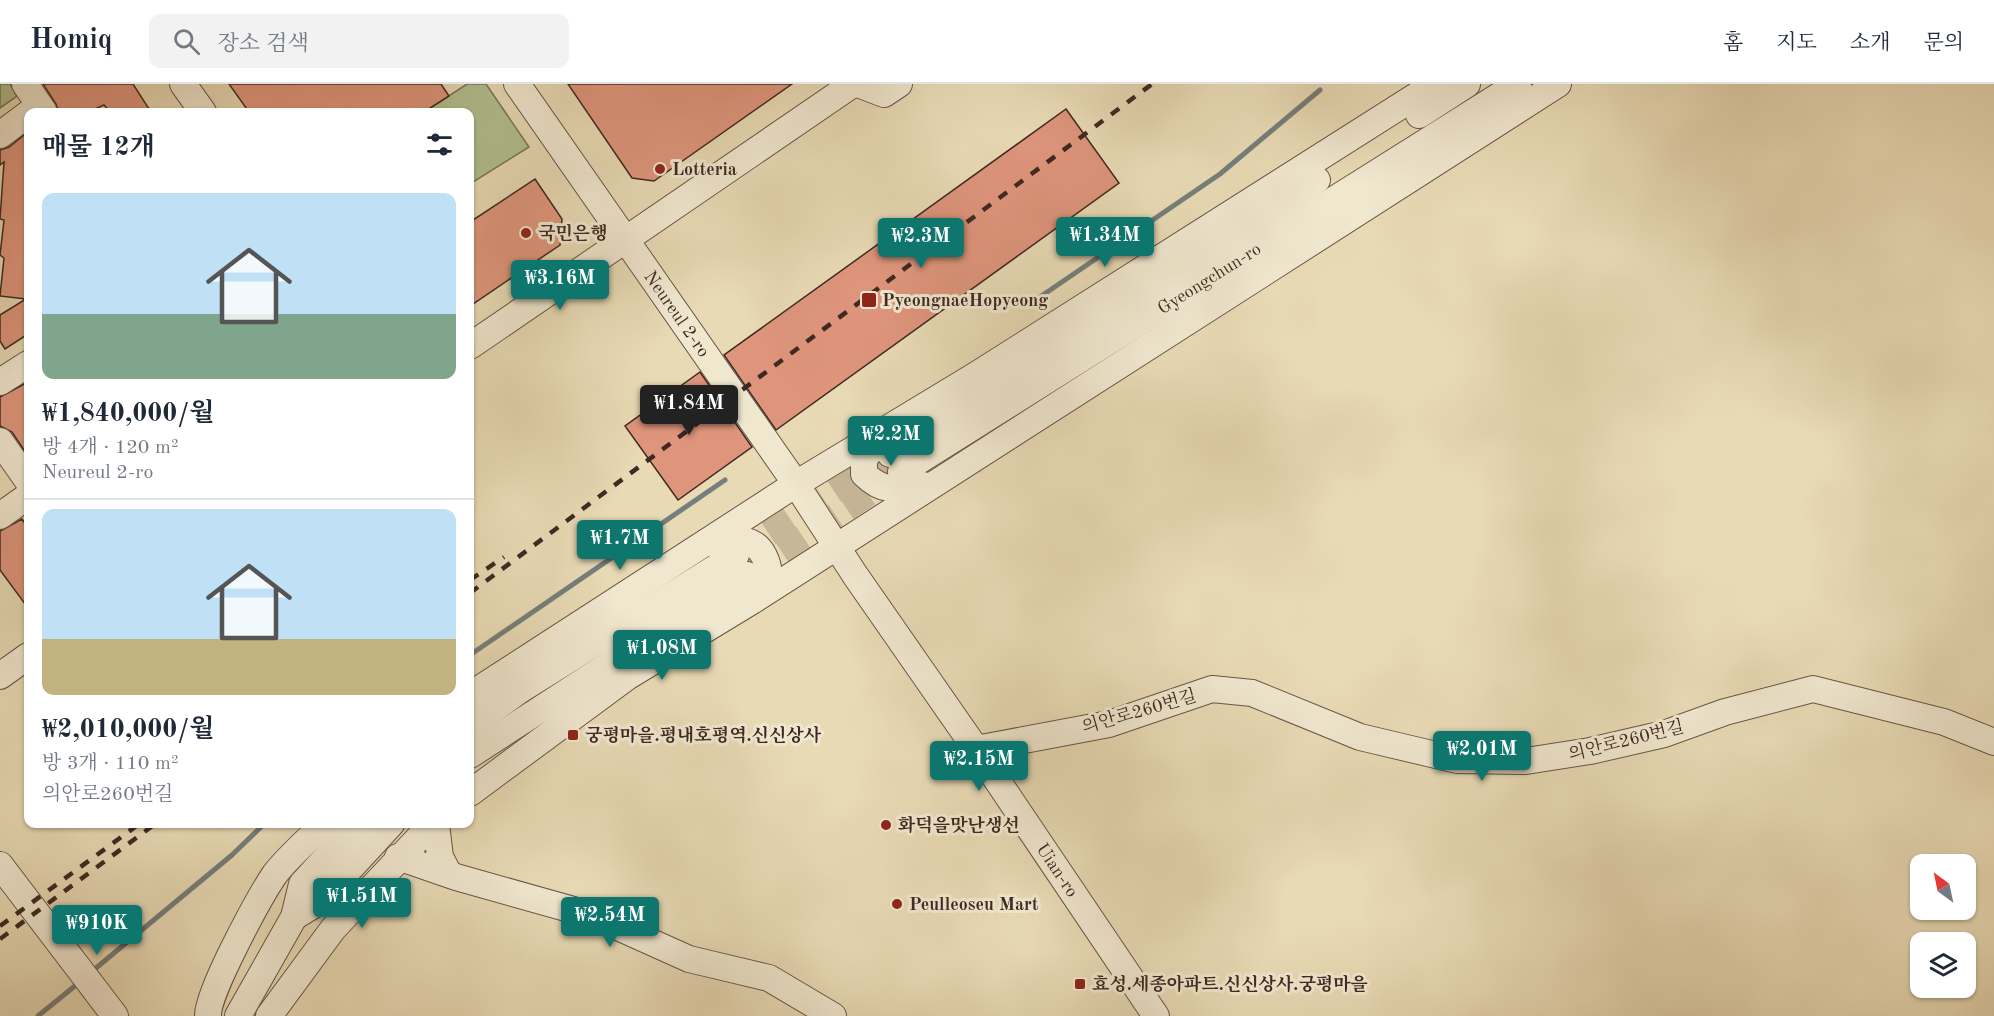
<!DOCTYPE html>
<html lang="ko">
<meta charset="utf-8">
<style>
body{margin:0;font-family:"Old Standard TT","Noto Serif KR",serif;background:#f2f2f3;color:#1f2937;height:100vh;display:flex;flex-direction:column;font-size:22px;white-space:nowrap}
*{box-sizing:border-box;margin:0}
p{font-size:20px;color:#747a83}
.icon{flex:none;width:33px;height:33px;fill:none;stroke:currentColor;stroke-width:2;stroke-linecap:round;stroke-linejoin:round}
.map{position:relative;flex:1;overflow:hidden}
.panel{position:absolute;left:24px;top:24px;width:450px;height:720px;display:flex;flex-direction:column;background:#fff;border-radius:12px;box-shadow:0 2px 4px #0004}
.panel>*{flex:none}
.needle{width:39px;rotate:327deg}
.fabs{position:absolute;left:1910px;top:770px;display:grid;gap:12px}
.fabs a{display:grid;place-items:center;width:66px;height:66px;border-radius:12px;background:#fff;box-shadow:0 2px 4px #0004;font-size:30px}
.price{position:absolute;translate:-50% -51px;padding:0 14px;border-radius:6px;background:#0f766e;color:#fff;font-size:20px;line-height:39px;filter:drop-shadow(0 2px 3px #0008)}
.price::after{content:'';position:absolute;left:50%;top:36px;width:18px;height:14px;margin-left:-9px;background:inherit;clip-path:polygon(0 0,100% 0,50% 100%)}
.price.on{background:#222;color:#fff}
ul{padding:0;list-style:none}
li{display:grid;align-content:center;gap:12px;height:318px;padding:0 18px}
li+li{border-top:2px solid #e0e1e3}
li span{display:grid;place-items:center;height:186px;border-radius:12px;color:#555}
li>.icon{margin-inline-start:auto}
span .icon{width:108px;height:108px;fill:#fffc;stroke-width:1}
li b{font-size:26px}
h2{display:flex;justify-content:space-between;align-items:center;height:72px;padding:0 18px;font-size:26px}
header{display:flex;align-items:center;gap:36px;box-sizing:border-box;height:84px;padding:0 30px;background:#fff;border-bottom:2px solid #e0e1e3}
header strong{font-size:28px}
nav{display:flex;gap:33px;margin-inline-start:auto;font-size:21px}
.search{width:420px;height:54px;background:#f2f2f3;display:flex;align-items:center;gap:15px;box-sizing:border-box;padding:0 21px;border-radius:12px;color:#747a83;font-size:22px}
.map>svg:first-child{display:block}
</style>
<header>
<strong>Homiq</strong>
<div class="search"><svg class="icon" aria-label="search" viewBox="0 0 24 24"><circle cx="10" cy="10" r="6"/><path d="M15 15l6 6"/></svg>장소 검색</div>
<nav><a>홈</a><a>지도</a><a>소개</a><a>문의</a></nav>
</header>
<div class="map">
<svg width="1994" height="932" viewBox="0 0 1994 932">
<rect width="100%" height="100%" fill="#e8dab5"/>
<filter id="stains"><feTurbulence type="fractalNoise" baseFrequency=".00333" numOctaves="4"/><feColorMatrix values="0 0 0 0 .2 0 0 0 0 .09 0 0 0 0 .02 0 0 0 .5 -.17"/></filter>
<radialGradient id="worn" r=".72"><stop offset=".6" stop-color="#630" stop-opacity="0"/><stop offset="1" stop-color="#630" stop-opacity=".3"/></radialGradient>
<path fill="#b2c090" stroke="#787459" stroke-width="1.5" d="M0 0H10L17 12 0 24Z
M467 0H486L529 63 470 100V28H424Z"/>
<g fill="none" stroke-linecap="round" stroke-linejoin="round">
<path stroke="#757f7b" stroke-width="5" d="M1040 213 1220 90 1320 6
M470 571 725 396
M90 889 232 771 264 740
M38 932 81 897"/>
</g>
<path fill="#de957c" stroke="#3e2922" stroke-width="1.5" d="M43 0H133L151 28H110L104 21 88 28H59L56 20Z
M229 0H441L449 12 424 28H249Z
M568 0H792L654 97 632 94Z
M1066 25 1119 99 776 346 724 271Z
M28 48 26 147 28 148V250L5 265 0 257V231L26 215 0 212 4 174 0 171 4 136 0 135 4 78 0 81V66L9 63Z
M535 95 562 135 560 161 470 222V138Z
M700 288 752 363 678 416 625 342Z
M28 298V372L12 348 0 342V313Z
M22 435 28 444V524L0 486V447Z"/>
<g fill="none" stroke-linecap="round" stroke-linejoin="round">
<path stroke="#c6b798" stroke-width="26" stroke-dasharray="26 13" stroke-linecap="butt" d="M736 471 880 377
M749 489 896 391"/>
<defs>
<g id="minor">
<path d="M25 0 44 28"/>
<path d="M183 0 203 28"/>
<path id="s1" d="M517 0 796 400 855 491 976 665 1156 932"/>
<path d="M858 0 884 10 899 0"/>
<path d="M1419 31 1467 0"/>
<path d="M0 51 28 30"/>
<path d="M470 262 853 0"/>
<path d="M0 298 28 280"/>
<path d="M883 351 864 375V390C883 409 897 406 923 401"/>
<path d="M0 357 28 397"/>
<path d="M890 370 1317 96"/>
<path id="s2" d="M901 388 1518 0"/>
<path d="M0 432 28 412"/>
<path d="M715 460C733 454 754 452 764 472 767 478 770 487 767 494 765 501 758 508 754 514"/>
<path d="M0 592 28 572"/>
<path d="M470 611 796 400 973 293 1435 0"/>
<path d="M470 642 520 606 736 471"/>
<path d="M976 665 1109 640 1212 605 1252 609 1360 653 1457 676 1526 677 1590 667 1664 650 1725 628 1813 605 1944 638 1994 658"/>
<path d="M470 671 747 491"/>
<path d="M470 709 627 593 752 517 1558 0"/>
<path d="M436 740 440 773 449 790"/>
<path d="M398 773 456 793 591 831 689 875 769 894 833 932"/>
<path d="M0 781 115 932"/>
<path d="M294 833 320 817 391 740"/>
<path d="M208 932C207 909 260 812 275 790 289 772 308 756 324 740"/>
<path d="M238 932 294 833 302 800 357 740"/>
<path d="M269 932 333 845 432 740"/>
</g>
</defs>
<use href="#minor" stroke="#685547" stroke-width="28"/>
<use href="#minor" stroke="#f0e7cf" stroke-width="26"/>
<path stroke="#3e2922" stroke-width="4.5" stroke-dasharray="10 10" stroke-linecap="butt" d="M470 496 504 473
M470 509 1152 0
M0 842 139 740
M0 855 155 740"/>
</g>
<g fill="#8f2418" stroke="#f0e7cf" stroke-width="2">
<circle cx="660" cy="85" r="6"/>
<circle cx="526" cy="149" r="6"/>
<rect x="861" y="208" width="16" height="16" rx="3"/>
<rect x="567" y="645" width="12" height="12" rx="3"/>
<circle cx="886" cy="741" r="6"/>
<circle cx="897" cy="820" r="6"/>
<rect x="1074" y="894" width="12" height="12" rx="3"/>
</g>
<g text-anchor="middle" stroke-width="6" stroke-linejoin="round" paint-order="stroke">
<g font-size="18" font-weight="bold" fill="#3e2922" stroke="#f0e7cf" text-anchor="start">
<text x="672" y="91">Lotteria</text>
<text x="538" y="155">국민은행</text>
<text x="882" y="222">PyeongnaeHopyeong</text>
<text x="585" y="657">궁평마을.평내호평역.신신상사</text>
<text x="898" y="747">화덕을맛난생선</text>
<text x="909" y="826">Peulleoseu Mart</text>
<text x="1092" y="906">효성.세종아파트.신신상사.궁평마을</text>
</g>
<g font-size="18" fill="#3e2922" stroke="#f0e7cf">
<text dy="6" stroke="none"><textPath href="#s2" startOffset="364">Gyeongchun-ro</textPath></text>
<text dy="6" stroke="none"><textPath href="#s1" startOffset="280">Neureul 2-ro</textPath></text>
<text transform="translate(1139 627) rotate(-16)" y="6">의안로260번길</text>
<text transform="translate(1626 656) rotate(-14)" y="6">의안로260번길</text>
<text dy="6" stroke="none"><textPath href="#s1" startOffset="954">Uian-ro</textPath></text>
</g>
</g>
<rect width="100%" height="100%" filter="url(#stains)"/>
<rect width="100%" height="100%" fill="url(#worn)"/>
</svg>
<div class="fabs">
<a><svg class="needle" viewBox="-14 -14 28 28"><path d="M0-13l5 13h-10z" fill="#e53935"/><path d="M0 13l5-13h-10z" fill="#747a83"/></svg></a>
<a><svg class="icon" aria-label="layers" viewBox="0 0 24 24"><path d="M12 4l9 5-9 5-9-5zM3 14l9 5 9-5"/></svg></a>
</div>
<b class="price" style="left:1105px;top:184px">₩1.34M</b>
<b class="price" style="left:921px;top:185px">₩2.3M</b>
<b class="price" style="left:560px;top:227px">₩3.16M</b>
<b class="price on" style="left:689px;top:352px">₩1.84M</b>
<b class="price" style="left:891px;top:383px">₩2.2M</b>
<b class="price" style="left:620px;top:487px">₩1.7M</b>
<b class="price" style="left:662px;top:597px">₩1.08M</b>
<b class="price" style="left:1482px;top:698px">₩2.01M</b>
<b class="price" style="left:979px;top:708px">₩2.15M</b>
<b class="price" style="left:362px;top:845px">₩1.51M</b>
<b class="price" style="left:610px;top:864px">₩2.54M</b>
<b class="price" style="left:97px;top:872px">₩910K</b>
<section class="panel">
<h2>매물 12개<svg class="icon" aria-label="filters" viewBox="0 0 24 24"><path d="M4 7h16M4 17h16"/><circle cx="9" cy="7" r="2"/><circle cx="15" cy="17" r="2"/></svg></h2>
<ul>
<li><span style="background:linear-gradient(#bfe0f5 65%,#7fa58c 0)"><svg class="icon" aria-label="home" viewBox="0 0 24 24"><path d="M3 11l9-7 9 7M6 9v11h12V9"/></svg></span><div><b>₩1,840,000/월</b><p>방 4개 · 120 m²</p><p>Neureul 2-ro</p></div></li>
<li><span style="background:linear-gradient(#bfe0f5 70%,#c2b280 0)"><svg class="icon" aria-label="home" viewBox="0 0 24 24"><path d="M3 11l9-7 9 7M6 9v11h12V9"/></svg></span><div><b>₩2,010,000/월</b><p>방 3개 · 110 m²</p><p>의안로260번길</p></div></li>
</ul>
</section>
</div>
